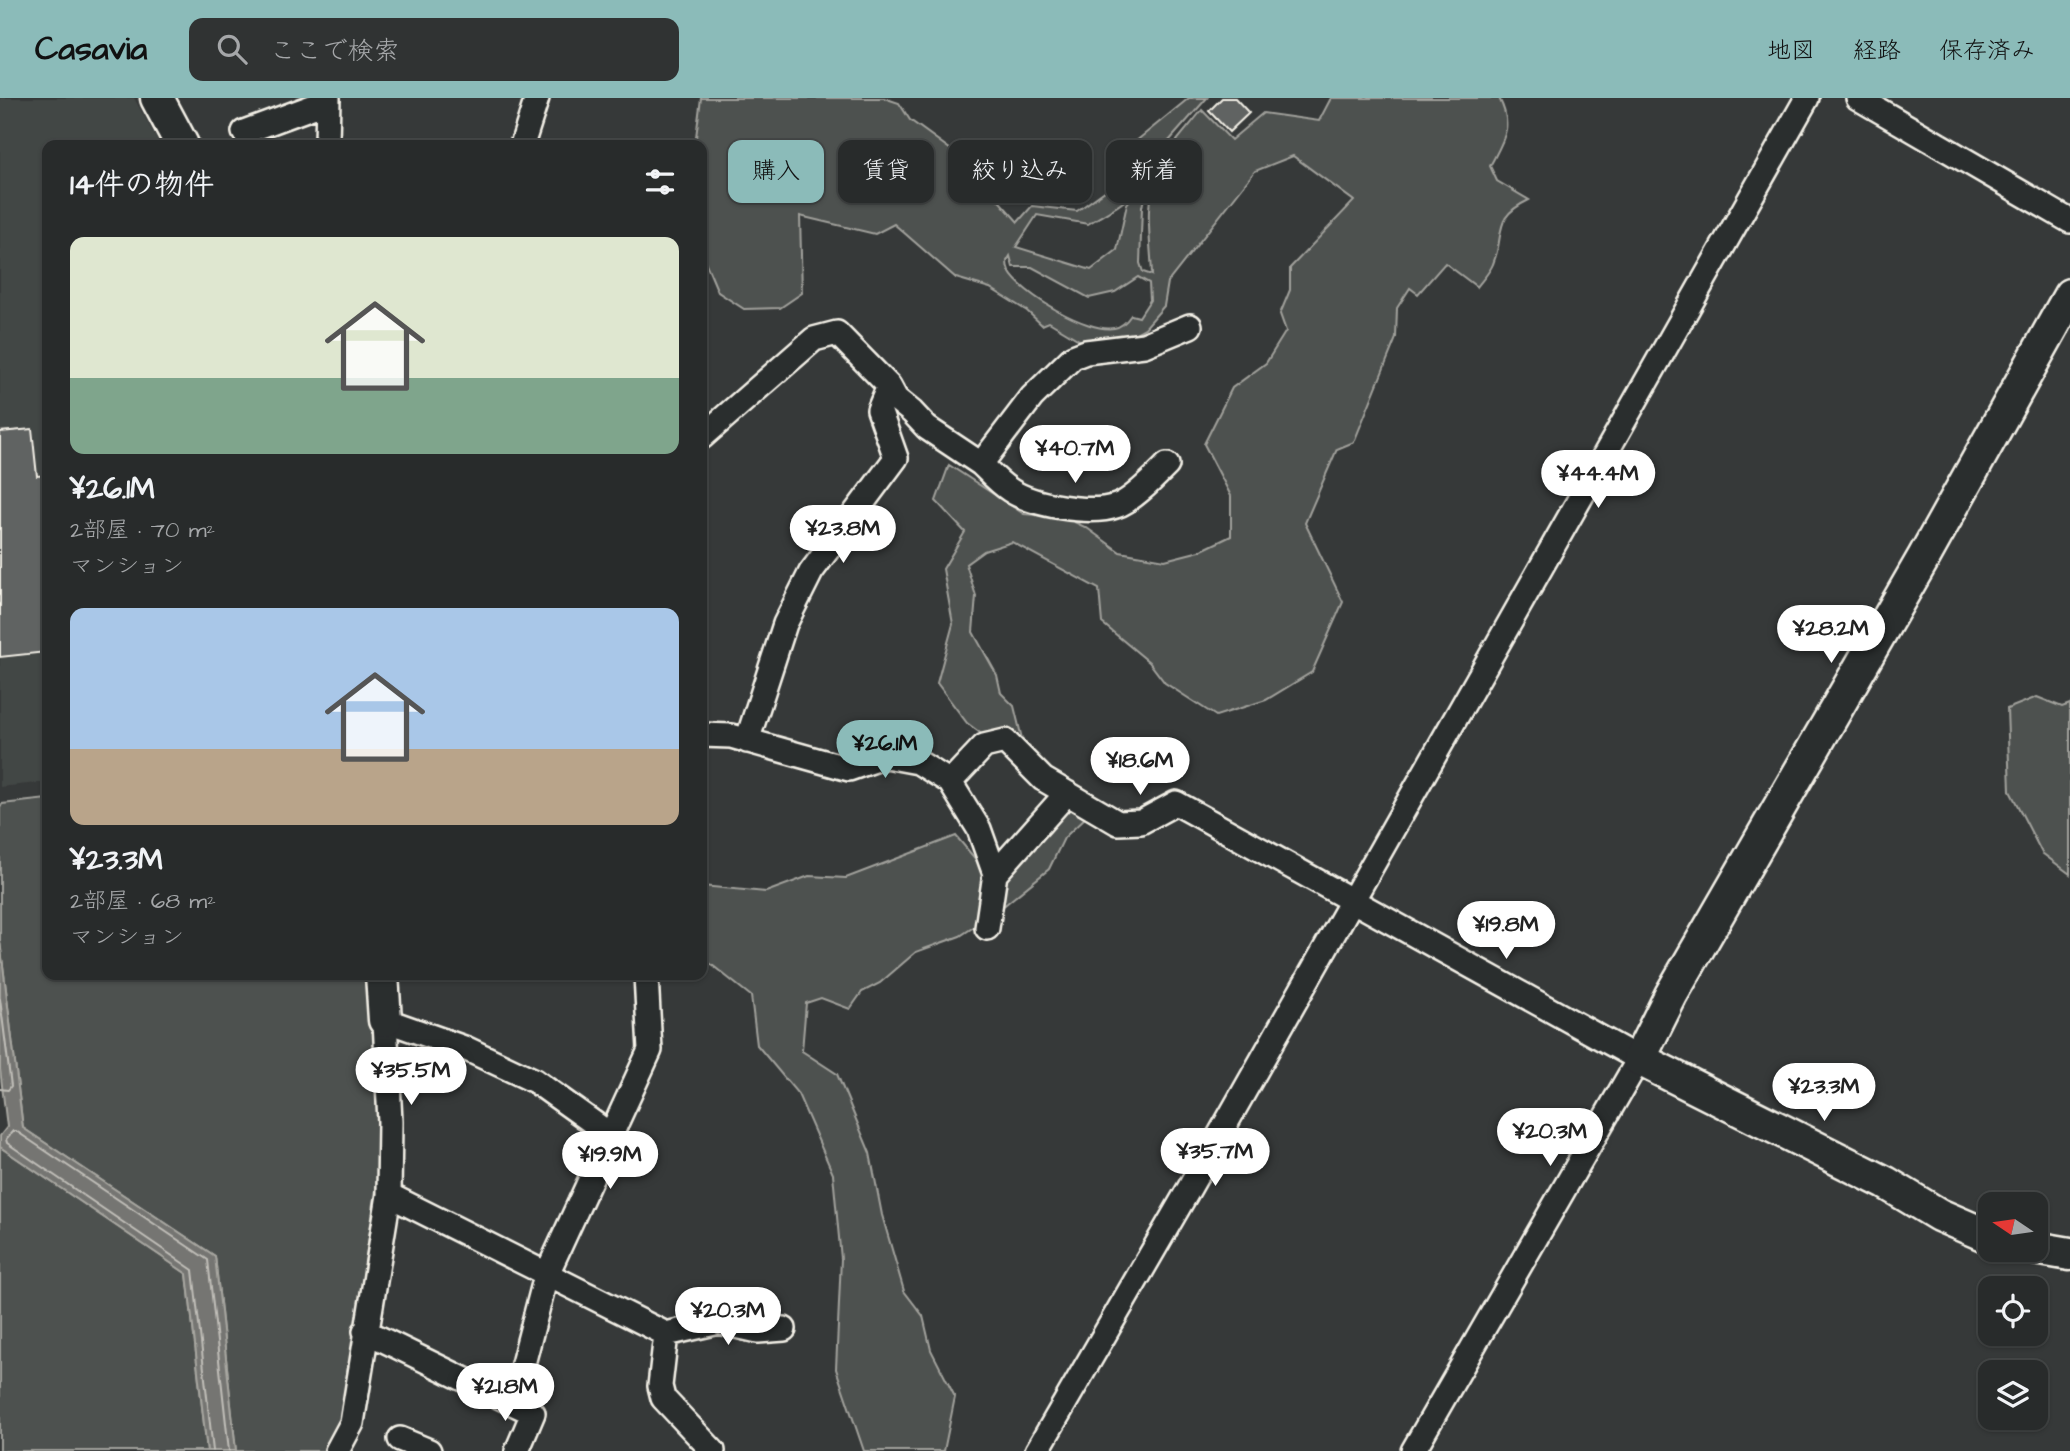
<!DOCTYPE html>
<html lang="ja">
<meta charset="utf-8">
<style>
body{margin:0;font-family:"Architects Daughter","Klee One",sans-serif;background:#303333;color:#f1f3f6;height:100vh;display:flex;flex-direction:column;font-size:26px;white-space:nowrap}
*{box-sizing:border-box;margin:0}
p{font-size:23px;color:#a5a7a9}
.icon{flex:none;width:38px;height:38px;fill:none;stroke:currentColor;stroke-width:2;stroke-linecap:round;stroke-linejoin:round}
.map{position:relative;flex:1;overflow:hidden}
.panel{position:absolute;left:42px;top:42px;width:665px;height:840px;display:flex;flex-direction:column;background:#282b2b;border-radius:14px;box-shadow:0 2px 5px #0004,0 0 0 2px #444747}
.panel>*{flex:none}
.banner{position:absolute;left:728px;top:42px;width:665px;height:63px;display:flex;gap:14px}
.needle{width:46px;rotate:283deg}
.buttons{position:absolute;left:1978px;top:1094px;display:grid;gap:14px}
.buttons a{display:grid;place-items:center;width:70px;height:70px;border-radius:14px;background:#282b2b;box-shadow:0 2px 5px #0004,0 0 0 2px #444747;font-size:35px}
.price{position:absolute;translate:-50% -60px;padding:0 16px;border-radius:24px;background:#fff;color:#222;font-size:23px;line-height:46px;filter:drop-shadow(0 2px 4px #0008)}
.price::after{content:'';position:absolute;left:50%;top:42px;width:21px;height:16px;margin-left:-10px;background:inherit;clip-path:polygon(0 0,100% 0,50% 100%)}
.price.active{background:#8bbbb9;color:#111}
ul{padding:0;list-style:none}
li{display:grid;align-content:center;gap:14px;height:371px;padding:0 28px}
li span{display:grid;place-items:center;height:217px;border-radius:14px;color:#555}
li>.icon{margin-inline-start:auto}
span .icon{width:126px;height:126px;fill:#fffc;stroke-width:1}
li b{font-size:30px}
h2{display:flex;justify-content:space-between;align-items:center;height:84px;padding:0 28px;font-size:30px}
.tag{padding:0 24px;border-radius:14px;background:#282b2b;box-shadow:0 2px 5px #0004,0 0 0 2px #444747;font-size:24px;line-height:63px}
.tag.active{background:#8bbbb9;color:#111}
header{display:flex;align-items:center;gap:42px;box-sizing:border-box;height:98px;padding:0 35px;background:#8bbbb9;color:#111}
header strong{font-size:33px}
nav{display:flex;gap:38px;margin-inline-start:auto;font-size:24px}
.search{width:490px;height:63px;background:#303333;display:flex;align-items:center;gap:18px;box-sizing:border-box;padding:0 24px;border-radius:14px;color:#a5a7a9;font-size:26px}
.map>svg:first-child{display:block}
</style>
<header>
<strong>Casavia</strong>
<div class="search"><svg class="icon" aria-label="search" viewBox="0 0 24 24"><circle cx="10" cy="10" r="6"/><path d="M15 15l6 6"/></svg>ここで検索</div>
<nav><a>地図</a><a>経路</a><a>保存済み</a></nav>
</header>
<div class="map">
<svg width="2070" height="1353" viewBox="0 0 2070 1353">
<rect width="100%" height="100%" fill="#363939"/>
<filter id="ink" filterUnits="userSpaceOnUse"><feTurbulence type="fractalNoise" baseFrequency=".0143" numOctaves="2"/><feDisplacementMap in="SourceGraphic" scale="14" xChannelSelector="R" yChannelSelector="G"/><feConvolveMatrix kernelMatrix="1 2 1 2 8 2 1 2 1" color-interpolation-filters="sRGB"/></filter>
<g filter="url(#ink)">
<path fill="#434645" d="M0 0H134L160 47H47V684L0 689Z"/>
<path fill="#4e514f" stroke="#a1a19c" stroke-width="2" fill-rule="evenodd" d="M701 0H884L899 5 910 22 958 57 1018 124 1032 108 1077 113 1113 87 1130 48 1189 0H1207L1146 69C1146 97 1108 113 1088 126L1037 117 1016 149 1091 172 1117 152 1127 106 1132 99 1144 100 1142 109 1140 165 1143 174 1152 177C1151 144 1143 106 1157 74 1165 54 1188 30 1202 12L1231 42 1263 15 1319 23 1331 0H1499C1514 29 1504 41 1490 68L1497 83 1529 102C1491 120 1506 135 1493 166 1490 174 1482 182 1477 189L1445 165 1418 196 1410 190 1397 210 1396 240 1354 344 1337 351 1305 425 1343 504 1312 574 1266 602 1216 618 1165 585 1149 564 1102 525 1099 491 1012 444 984 453 966 466 976 498 973 534 997 577 1001 595 1014 608 1025 653 1015 661 967 625 937 585 953 526 943 471 965 434 936 403 949 367 1024 416 1064 419 1087 430 1120 454 1165 462 1200 453 1231 438V398L1204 346 1232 290 1266 265 1286 233 1280 216 1290 192V170L1354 103 1293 58 1255 73 1168 184 1164 208 1145 230 1116 246 1079 242 1049 224 1042 227 1027 213 990 190 956 180 894 126 875 136 800 118 802 195 780 210 744 211 718 194 702 156V47H695ZM1010 158 1013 169H1032L1089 200 1115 194 1138 179 1149 185 1150 202 1139 219 1131 217C1127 223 1121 229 1114 230 1088 235 1021 196 1009 173 1008 171 1007 166 1007 163Z
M2037 599 2062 609 2070 606V776L2042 755 2010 693 2007 611Z
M47 701V877H370L379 1045 377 1085 342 1320 326 1353H236L215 1158 23 1030 0 843V710L2 706Z
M1070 705 1089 716 1064 740 1049 771 995 815 960 838 916 854 880 885 862 894 850 911 821 900 806 905 802 953 837 976 870 1055 882 1117 904 1193 923 1218 931 1252 955 1299 944 1353H864L836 1271 841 1161 833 1076 798 996 757 947 751 898 702 859V788L766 794 809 778 846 780 956 738 982 769Z
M0 1049 187 1176 207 1353H0Z"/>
<path fill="#757572" stroke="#a8a7a1" stroke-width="2" d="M0 843 23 1030 215 1158 236 1353H207L187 1176 0 1049V1038L7 1029 0 971Z"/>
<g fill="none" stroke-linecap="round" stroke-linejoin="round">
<path stroke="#c1bfb9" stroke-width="2" d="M0 901 11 988 8 992 0 991
M213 1353 193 1172 7 1045 6 1041 13 1033H16L208 1162 229 1353"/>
</g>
<path fill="#616362" stroke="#f4f1e8" stroke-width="2" d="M1222 0H1235L1249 15 1229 34 1209 13Z
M32 331 37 378 47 377V564L46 554 0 559V334Z"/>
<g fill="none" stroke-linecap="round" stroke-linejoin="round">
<defs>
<path id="street" d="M1858 0 2070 123
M244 34 328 3
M327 47 328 0
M522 47 537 0
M702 339 814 241 837 235 889 288 896 301 912 314 927 330 981 366 1032 299 1073 259 1086 254 1144 247 1190 228
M981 366C990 375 999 385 1010 392 1032 407 1090 417 1116 408 1131 404 1156 378 1167 367
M702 637 731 638 849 671 886 658 918 664 950 684 979 731 995 776 987 830
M747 643 785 526 811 474 896 360 879 312 889 288
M950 684 984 648 1005 643 1043 681 1118 725 1141 724 1176 705 1639 961 1413 1353
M995 776 1067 695
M389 1097 666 1236 719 1224 758 1233 784 1231
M365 1233 533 1315 517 1353
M666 1236 660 1288 663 1300 713 1353
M513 1304 546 1178 650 952 646 877
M400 1341 429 1353
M337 1353 352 1325 389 1097 390 1024 385 922 467 951 535 983 612 1038
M1037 1353 1190 1089 1807 0"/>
<path id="secondary" d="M157 0 182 47
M382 877 385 922
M1990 1139 1939 1117 1886 1085 1639 961 1671 897 1924 459 2070 197
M2035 1150 2070 1156"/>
</defs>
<use href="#street" stroke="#f4f1e8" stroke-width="28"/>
<use href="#secondary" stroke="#f4f1e8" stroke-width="37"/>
<use href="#street" stroke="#2a2d2e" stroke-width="23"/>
<use href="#secondary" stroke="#2a2d2e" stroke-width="32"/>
</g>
</g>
</svg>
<div class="buttons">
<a><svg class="needle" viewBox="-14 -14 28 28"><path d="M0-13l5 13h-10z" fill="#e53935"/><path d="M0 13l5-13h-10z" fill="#a5a7a9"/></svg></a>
<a><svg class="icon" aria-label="locate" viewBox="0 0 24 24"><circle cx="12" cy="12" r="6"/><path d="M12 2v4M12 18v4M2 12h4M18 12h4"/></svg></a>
<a><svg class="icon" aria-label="layers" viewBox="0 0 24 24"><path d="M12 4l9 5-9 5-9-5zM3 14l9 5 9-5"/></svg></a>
</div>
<b class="price" style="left:1075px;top:387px">¥40.7M</b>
<b class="price" style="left:1598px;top:412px">¥44.4M</b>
<b class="price" style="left:843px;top:467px">¥23.8M</b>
<b class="price" style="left:1831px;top:567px">¥28.2M</b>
<b class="price active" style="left:885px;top:682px">¥26.1M</b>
<b class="price" style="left:1140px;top:699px">¥18.6M</b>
<b class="price" style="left:1506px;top:863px">¥19.8M</b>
<b class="price" style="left:411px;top:1009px">¥35.5M</b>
<b class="price" style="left:1824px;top:1025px">¥23.3M</b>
<b class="price" style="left:1550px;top:1070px">¥20.3M</b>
<b class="price" style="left:1215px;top:1090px">¥35.7M</b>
<b class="price" style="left:610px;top:1093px">¥19.9M</b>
<b class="price" style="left:728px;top:1249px">¥20.3M</b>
<b class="price" style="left:505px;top:1325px">¥21.8M</b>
<div class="banner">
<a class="tag active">購入</a>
<a class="tag">賃貸</a>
<a class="tag">絞り込み</a>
<a class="tag">新着</a>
</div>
<section class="panel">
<h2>14件の物件<svg class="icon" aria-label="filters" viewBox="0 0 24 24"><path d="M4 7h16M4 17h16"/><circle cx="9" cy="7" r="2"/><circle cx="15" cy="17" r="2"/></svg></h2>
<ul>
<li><span style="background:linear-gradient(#dfe7d0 65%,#7fa58c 0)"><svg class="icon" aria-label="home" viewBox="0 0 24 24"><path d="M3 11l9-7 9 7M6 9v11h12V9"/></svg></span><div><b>¥26.1M</b><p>2部屋 · 70 m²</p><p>マンション</p></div></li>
<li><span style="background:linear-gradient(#a9c7e8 65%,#b9a48a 0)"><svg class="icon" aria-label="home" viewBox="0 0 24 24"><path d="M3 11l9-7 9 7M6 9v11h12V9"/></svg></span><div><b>¥23.3M</b><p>2部屋 · 68 m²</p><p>マンション</p></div></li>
</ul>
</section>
</div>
